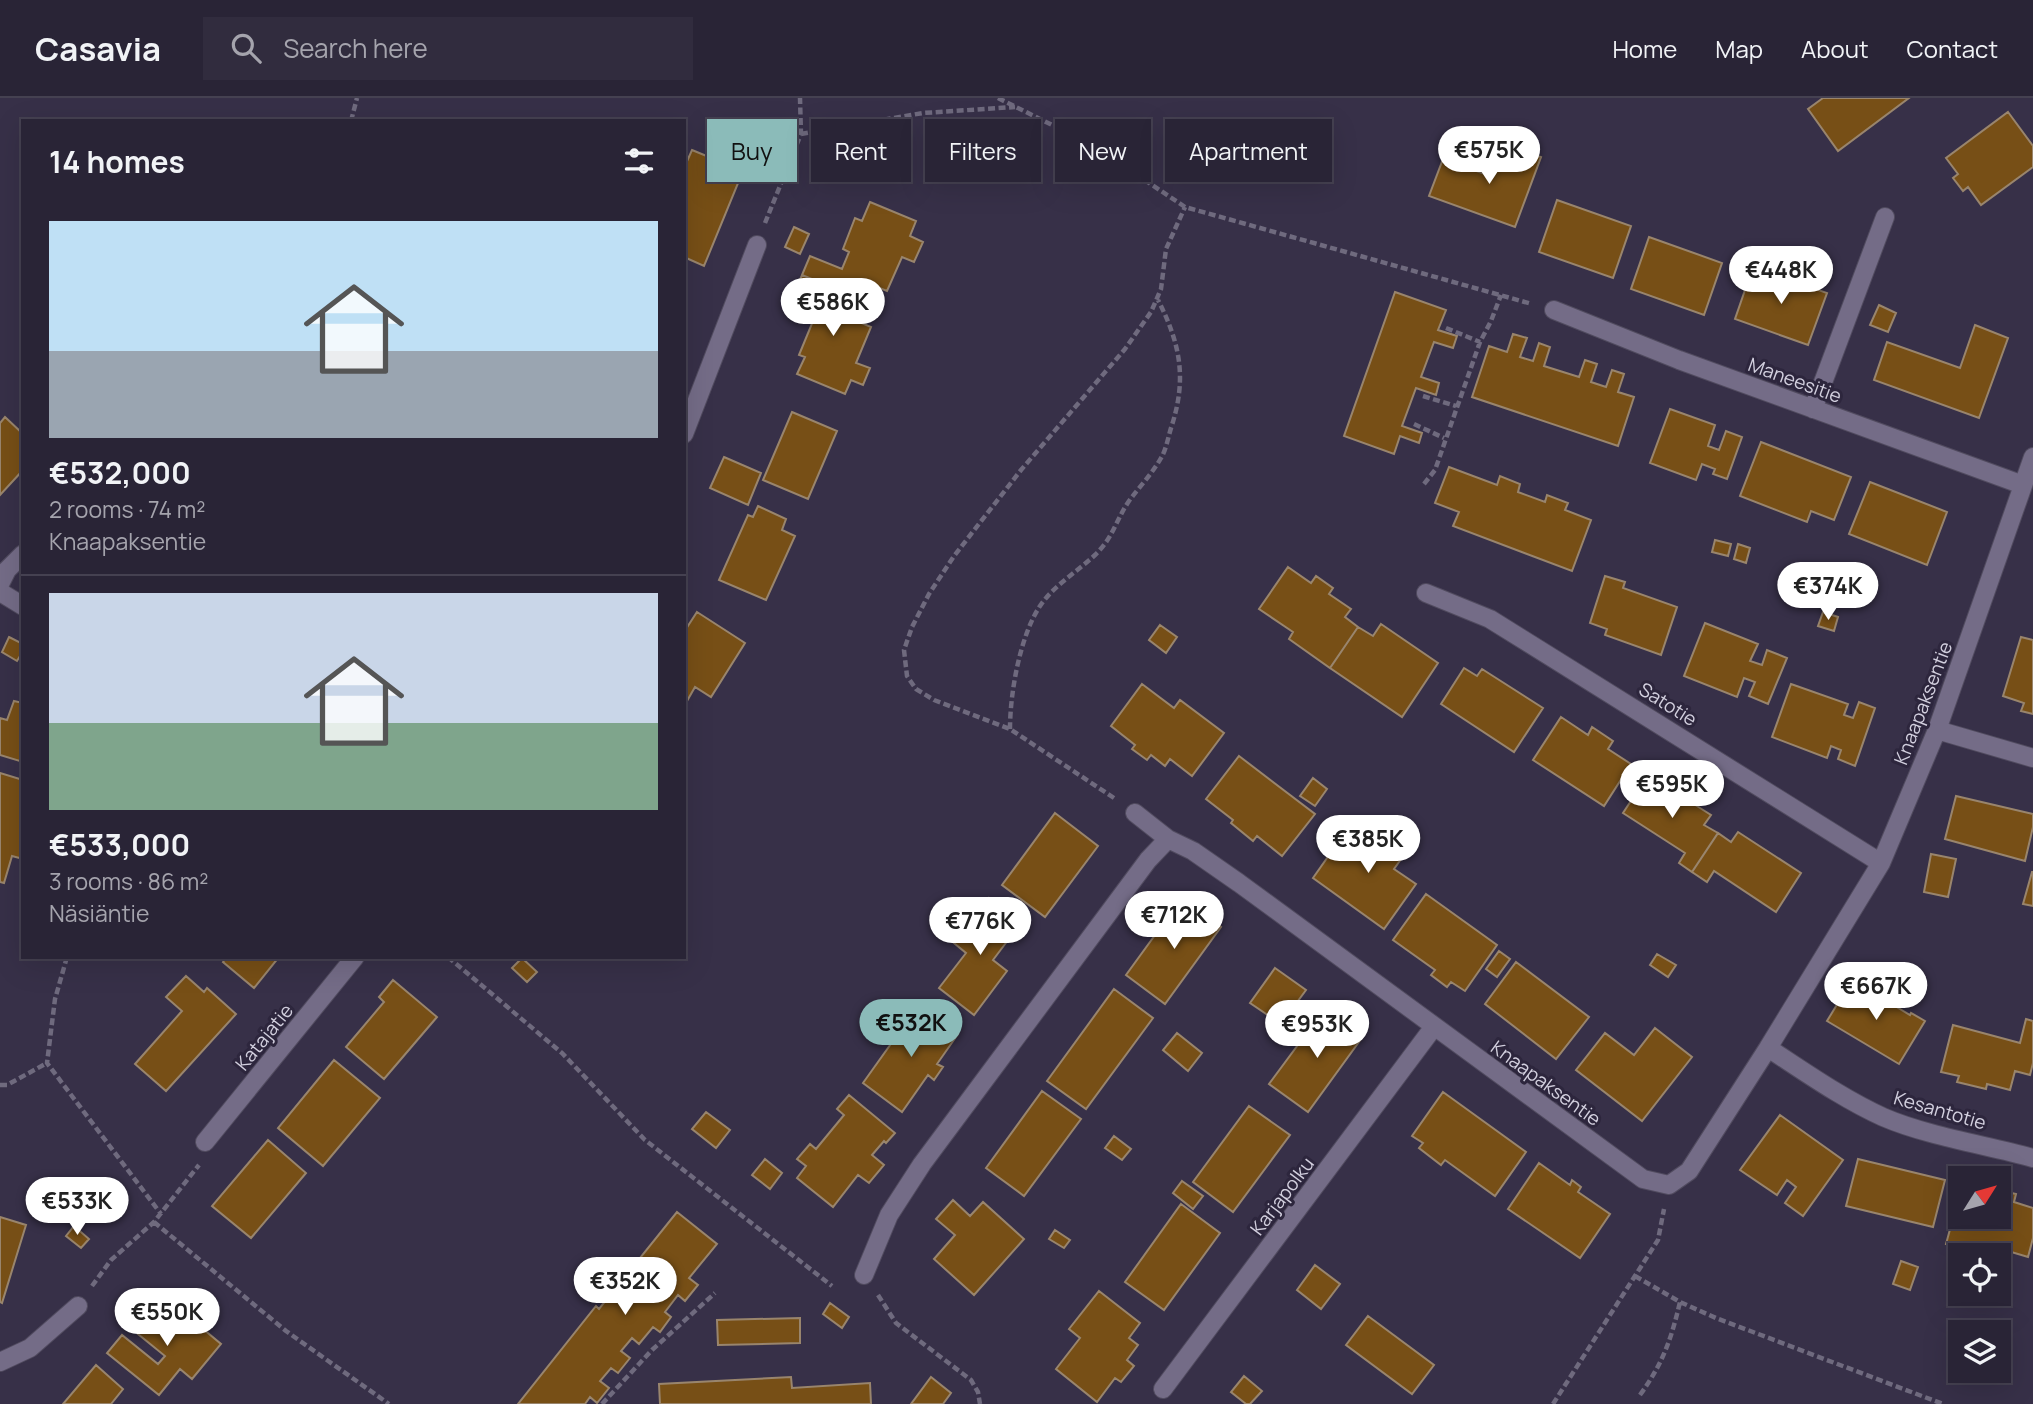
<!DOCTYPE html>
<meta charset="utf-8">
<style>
body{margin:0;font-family:Manrope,sans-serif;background:#312c3e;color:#f1f3f6;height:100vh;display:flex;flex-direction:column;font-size:26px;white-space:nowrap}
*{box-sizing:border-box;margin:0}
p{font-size:23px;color:#a5a4ad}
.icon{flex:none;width:38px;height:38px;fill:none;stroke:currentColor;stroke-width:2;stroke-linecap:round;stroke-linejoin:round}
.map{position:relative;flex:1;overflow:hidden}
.drawer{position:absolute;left:21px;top:21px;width:665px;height:840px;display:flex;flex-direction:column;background:#292436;border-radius:0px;box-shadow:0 7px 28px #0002,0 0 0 2px #454151}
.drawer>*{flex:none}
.guide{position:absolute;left:707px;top:21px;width:665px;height:63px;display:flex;gap:14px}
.needle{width:46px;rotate:53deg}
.fabs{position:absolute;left:1948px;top:1068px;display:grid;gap:14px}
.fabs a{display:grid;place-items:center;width:63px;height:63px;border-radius:0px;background:#292436;box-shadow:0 7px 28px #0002,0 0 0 2px #454151;font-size:35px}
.price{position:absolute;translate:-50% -60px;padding:0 16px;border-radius:24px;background:#fff;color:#222;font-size:23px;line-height:46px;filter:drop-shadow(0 2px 4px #0008)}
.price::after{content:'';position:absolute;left:50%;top:42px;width:21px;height:16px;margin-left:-10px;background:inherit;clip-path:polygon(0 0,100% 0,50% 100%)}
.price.active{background:#8bbbb9;color:#111}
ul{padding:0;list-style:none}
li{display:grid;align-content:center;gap:14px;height:371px;padding:0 28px}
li+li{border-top:2px solid #454151}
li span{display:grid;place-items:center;height:217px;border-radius:0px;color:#555}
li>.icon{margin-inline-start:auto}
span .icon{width:126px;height:126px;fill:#fffc;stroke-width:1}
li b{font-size:30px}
h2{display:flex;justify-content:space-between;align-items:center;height:84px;padding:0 28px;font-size:30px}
.tag{padding:0 24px;border-radius:0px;background:#292436;box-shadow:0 7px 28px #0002,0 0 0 2px #454151;font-size:24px;line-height:63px}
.tag.active{background:#8bbbb9;color:#111}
header{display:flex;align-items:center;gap:42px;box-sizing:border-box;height:98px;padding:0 35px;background:#292436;border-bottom:2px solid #454151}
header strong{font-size:33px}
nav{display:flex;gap:38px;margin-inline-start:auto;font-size:24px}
.search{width:490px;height:63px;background:#312c3e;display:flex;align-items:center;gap:18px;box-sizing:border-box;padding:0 24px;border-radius:0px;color:#a5a4ad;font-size:26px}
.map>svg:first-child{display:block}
</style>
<header>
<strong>Casavia</strong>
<div class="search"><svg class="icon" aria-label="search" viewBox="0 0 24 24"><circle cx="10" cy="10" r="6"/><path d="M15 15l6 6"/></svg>Search here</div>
<nav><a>Home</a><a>Map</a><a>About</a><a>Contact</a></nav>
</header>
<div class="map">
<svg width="2033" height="1306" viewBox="0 0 2033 1306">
<rect width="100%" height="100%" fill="#373048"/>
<path fill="#774f16" stroke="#99856d" stroke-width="2" d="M1823 0H1909L1838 53 1808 11Z
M2008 14 2033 48V69L1981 107 1968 89 1963 93 1953 80 1958 76 1946 60Z
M1505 46 1541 59 1515 129 1429 98 1443 61 1493 79Z
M692 52 743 73 704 168 684 159V70Z
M1557 102 1631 128 1613 180 1539 154Z
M870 104 916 123 910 138 923 144 914 164 902 159 887 193 867 185 860 201 802 177 810 158 842 171 849 154 843 151 855 120 862 123Z
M794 129 809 136 800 156 785 149Z
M1649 139 1722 165 1704 217 1631 191Z
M1753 169 1827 195 1808 247 1735 221Z
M802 177 860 201 852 221 871 229 856 265 870 270 863 287 851 282 845 296 797 276 805 259 799 257 813 223 818 225 824 210 793 198Z
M1395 194 1446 212 1438 232 1457 238 1453 250 1434 244 1421 279 1439 285 1436 297 1416 290 1402 328 1422 335 1419 345 1400 338 1394 356 1344 338Z
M1879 207 1896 215 1888 234 1870 227Z
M1975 227 2008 240 1979 320 1874 282 1887 244 1960 270Z
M1513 236 1527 240 1520 259 1533 263 1539 245 1550 249 1544 268 1579 279 1585 262 1597 266 1591 284 1606 289 1612 272 1624 276 1618 294 1634 299 1618 348 1472 299 1489 248 1507 254Z
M1670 311 1715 327 1708 348 1719 352 1726 333 1742 339 1727 381 1713 376 1715 371 1702 366 1696 382 1650 365Z
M792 314 837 333 808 401 763 382Z
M5 319 23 336V372L0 397V325Z
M1761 344 1851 379 1834 422 1811 413 1807 424 1740 398Z
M724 359 761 375 748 407 710 390Z
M1449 369 1497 387 1500 378 1520 386 1518 394 1545 404 1547 397 1568 405 1565 412 1591 422 1572 473 1453 428 1459 414 1435 405Z
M1870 384 1947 414 1927 467 1849 436Z
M758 408 786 421 782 432 795 438 766 502 719 482 748 417 753 419Z
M1715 442 1731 446 1728 458 1712 454Z
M1738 446 1750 450 1746 465 1734 461Z
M1288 469 1311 485 1316 478 1333 490 1329 496 1351 511 1345 519 1358 529 1330 570 1289 541 1293 534 1259 511Z
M1605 478 1625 484 1623 490 1677 509 1661 557 1605 537 1607 531 1590 525Z
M697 514 745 545 711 599 695 589 687 603 684 601V534Z
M1823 514 1838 519 1834 533 1818 528Z
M1705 525 1758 546 1750 563 1762 567 1767 552 1787 560 1768 606 1749 598 1755 584 1744 580 1737 599 1684 578Z
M1381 526 1438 565 1402 619 1330 570 1358 529 1373 538Z
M1160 527 1177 539 1166 555 1149 542Z
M9 539 23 546V553L17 563 2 554Z
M2021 539 2033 542V616L2021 613 2024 605 2003 598Z
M1464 570 1477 578 1482 571 1543 610 1514 654 1441 606Z
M1142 586 1174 610 1180 602 1224 635 1192 678 1170 661 1165 668 1151 657 1147 662 1132 651 1135 647 1111 628Z
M1791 586 1848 606 1844 617 1853 620 1859 604 1875 610 1855 668 1838 661 1841 652 1831 648 1827 660 1772 639Z
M14 603 23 605V664L0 657V620L7 622Z
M1561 619 1588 637 1592 629 1613 643 1608 651 1631 666 1604 708 1533 662Z
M1239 658 1315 716 1282 758 1257 738 1253 743 1231 725 1233 722 1206 701Z
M0 675 23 682V761L12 758 4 785 0 784Z
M1648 677 1711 717 1704 727 1718 735 1692 774 1679 765 1685 755 1623 715Z
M1313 680 1327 691 1315 708 1300 698Z
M1956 698 2033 716V729L2025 763 1945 741Z
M1055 715 1098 748 1045 819 1002 787Z
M1376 727 1409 750 1394 771 1416 786 1384 831 1313 780 1344 736 1361 748Z
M1738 734 1801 775 1776 814 1714 773 1707 784 1692 774 1718 735 1731 744Z
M1931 756 1956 761 1948 799 1924 794Z
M2032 774H2033V808L2023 806Z
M1426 796 1497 847 1465 893 1451 884 1447 889 1431 877 1435 872 1393 842Z
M989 800 1021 825 993 862 1007 873 974 917 939 890 966 855 954 845Z
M1182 800 1221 829 1165 906 1126 877Z
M1499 853 1510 861 1497 879 1486 871Z
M1657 856 1676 867 1668 879 1650 867Z
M227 859H279L254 890 223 864Z
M522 860 537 874 527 884 512 870Z
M1516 864 1589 919 1556 961 1485 906Z
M1275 870 1306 892 1281 926 1250 905Z
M186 878 204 894 207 890 236 916 166 993 135 966 182 913 166 899Z
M393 882 437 919 384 981 346 949 384 904 379 899Z
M1852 882 1910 917 1911 915 1925 923 1899 966 1827 923Z
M1114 891 1153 920 1086 1011 1047 983Z
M918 908 958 936 937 966 943 969 934 982 928 977 902 1014 863 985Z
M1326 909 1364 937 1308 1014 1269 986Z
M2026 921 2033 923V965L2030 977 2015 973 2010 992 1987 986 1986 991 1957 984 1959 978 1941 974 1953 927 2020 945Z
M1655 930 1692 959 1642 1023 1576 972 1605 935 1634 957Z
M1177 935 1202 955 1188 973 1163 952Z
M334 962 380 1000 323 1068 278 1030Z
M1042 993 1081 1021 1024 1098 986 1070Z
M1443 994 1526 1054 1495 1098 1445 1062 1441 1067 1419 1050 1423 1045 1412 1038Z
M849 997 895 1035 886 1045 884 1043 872 1057 884 1067 869 1085 858 1077 833 1109 797 1080 806 1068 797 1061 810 1046 816 1051 844 1017 837 1011Z
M1249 1008 1290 1037 1233 1114 1193 1084Z
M706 1014 730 1032 716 1050 692 1031Z
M1780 1017 1843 1062 1803 1118 1785 1105 1796 1089 1787 1082 1777 1097 1740 1072Z
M1114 1038 1131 1051 1122 1062 1105 1050Z
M268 1042 306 1075 251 1140 212 1108Z
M765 1061 782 1075 770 1091 752 1077Z
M1858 1061 1945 1082 1933 1129 1846 1108Z
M1539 1065 1570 1087 1572 1082 1581 1089 1578 1094 1610 1116 1580 1160 1508 1111Z
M1182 1083 1203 1098 1193 1111 1173 1095Z
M1998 1092 2016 1096 2014 1104 2033 1110V1140L2028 1159 1998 1150 1996 1157H1982L1946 1146 1958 1102 1960 1118H1998Z
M953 1102 970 1118 983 1104 1024 1141 974 1197 934 1161 955 1137 936 1121Z
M1181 1106 1220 1135 1164 1212 1125 1184Z
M677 1114 717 1146 689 1180 698 1187 685 1203 678 1197 665 1214 671 1219 660 1234 653 1229 639 1246 632 1240 621 1253 630 1260 618 1275 611 1270 600 1283 609 1290 597 1305 590 1299 585 1306H518L596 1208 599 1211Z
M0 1119 26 1127 2 1205 0 1204Z
M74 1128 89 1141 81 1150 66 1138Z
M1055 1132 1070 1142 1064 1150 1049 1141Z
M1901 1163 1918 1169 1910 1192 1893 1186Z
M1315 1167 1340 1186 1321 1211 1297 1192Z
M1099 1193 1140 1225 1129 1240 1138 1247 1127 1262 1134 1268 1121 1284 1115 1280 1097 1304 1056 1271 1080 1240 1069 1231Z
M167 1201 221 1246 192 1281 180 1271 159 1297 107 1255 122 1237 158 1266 165 1258 138 1236Z
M830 1205 849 1219 842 1230 823 1216Z
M1368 1218 1434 1267 1412 1296 1346 1247Z
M800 1220V1245L718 1247 717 1222Z
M96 1267 123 1291 111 1306H63Z
M1244 1278 1262 1293 1250 1306H1246L1231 1294Z
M791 1279 792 1290 870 1285 871 1306H660L659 1286Z
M931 1279 951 1295 943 1306H911Z"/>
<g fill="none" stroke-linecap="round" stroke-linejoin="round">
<defs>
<path id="street" d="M1554 212 1679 262 2023 387
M1813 311 1885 119
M684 336 757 147
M0 486 7 472 23 456
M0 494 23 508
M1426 495 1490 521 1881 765
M1937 632 2033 660
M1135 715 1168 741
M1768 950C1805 974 1843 1001 1883 1019 1927 1038 1986 1047 2033 1060
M205 1044 355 859
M864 1177 889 1117 922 1066 1148 762 1168 741 1193 753 1239 785 1643 1081 1669 1087 1689 1073 1768 950 1881 765 1937 632 2033 359
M0 1264 30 1250 78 1208
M1163 1291 1433 930"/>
</defs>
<use href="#street" stroke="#514b5f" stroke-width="20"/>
<path stroke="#6f6a7e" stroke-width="4.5" stroke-dasharray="7 3.5" stroke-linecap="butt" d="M998 0 1094 48 1185 109 1532 206
M351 23 357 0
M801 36 923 15 1015 9
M765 125 801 36 800 0
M1446 230 1480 244
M1423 298 1456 308
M1414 326 1444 340
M1424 386 1435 372 1480 244 1491 223 1501 197
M1010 631C1010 595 1020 538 1040 508 1054 487 1077 474 1095 457 1113 440 1116 422 1129 403 1139 389 1152 376 1161 360 1166 352 1168 340 1171 330 1187 282 1181 247 1158 202
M1114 700 1010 631 934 602 916 591 907 578 904 552 912 529 929 496 954 458 1021 372 1125 251 1151 214 1161 191 1166 151 1185 109
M67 859 55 901 47 965 161 1116
M448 859 562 955 645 1042 832 1188
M0 987H7L47 965
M154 1124 286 1233 389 1306
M1635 1178 1680 1204 1716 1220 1943 1306
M92 1188 111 1162 154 1124 199 1067
M878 1197 896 1225 971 1282 978 1294 980 1306
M1640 1297C1663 1265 1671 1242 1680 1204
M602 1306 652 1252 715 1195
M1553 1306 1658 1142 1664 1111"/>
<use href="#street" stroke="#746c87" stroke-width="18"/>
</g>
<g text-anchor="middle" stroke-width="6" stroke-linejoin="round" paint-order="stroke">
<g font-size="19" fill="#d2cfde" stroke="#2d263d">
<text transform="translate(1795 282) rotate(20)" y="7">Maneesitie</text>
<text transform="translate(1923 605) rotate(-69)" y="7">Knaapaksentie</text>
<text transform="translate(1668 606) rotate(32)" y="7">Satotie</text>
<text transform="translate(264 939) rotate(-51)" y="7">Katajatie</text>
<text transform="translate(1546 985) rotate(36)" y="7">Knaapaksentie</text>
<text transform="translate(1940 1012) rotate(16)" y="7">Kesantotie</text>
<text transform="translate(1282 1098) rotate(-53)" y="7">Karjapolku</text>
</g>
</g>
</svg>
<div class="fabs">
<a><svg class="needle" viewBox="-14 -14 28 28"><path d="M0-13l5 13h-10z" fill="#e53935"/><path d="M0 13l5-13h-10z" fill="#a5a4ad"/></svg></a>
<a><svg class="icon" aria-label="locate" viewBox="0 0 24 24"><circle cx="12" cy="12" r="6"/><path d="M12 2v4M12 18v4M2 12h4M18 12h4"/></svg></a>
<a><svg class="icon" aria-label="layers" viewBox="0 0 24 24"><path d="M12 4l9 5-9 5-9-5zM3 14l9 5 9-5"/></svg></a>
</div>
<b class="price" style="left:1489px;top:88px">€575K</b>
<b class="price" style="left:1781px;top:208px">€448K</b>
<b class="price" style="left:833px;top:240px">€586K</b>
<b class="price" style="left:1828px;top:524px">€374K</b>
<b class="price" style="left:1672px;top:722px">€595K</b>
<b class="price" style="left:1368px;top:777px">€385K</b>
<b class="price" style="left:1174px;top:853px">€712K</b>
<b class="price" style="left:980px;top:859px">€776K</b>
<b class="price" style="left:1876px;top:924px">€667K</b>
<b class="price active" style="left:911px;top:961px">€532K</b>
<b class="price" style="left:1317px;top:962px">€953K</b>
<b class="price" style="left:77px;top:1139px">€533K</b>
<b class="price" style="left:625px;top:1219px">€352K</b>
<b class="price" style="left:167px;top:1250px">€550K</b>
<div class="guide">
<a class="tag active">Buy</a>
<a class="tag">Rent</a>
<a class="tag">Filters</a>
<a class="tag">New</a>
<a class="tag">Apartment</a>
</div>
<section class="drawer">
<h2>14 homes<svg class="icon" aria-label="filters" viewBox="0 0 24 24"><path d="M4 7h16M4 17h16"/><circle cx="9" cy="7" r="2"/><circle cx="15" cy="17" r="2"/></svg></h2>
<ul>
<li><span style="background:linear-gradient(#bfe0f5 60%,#9aa5b1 0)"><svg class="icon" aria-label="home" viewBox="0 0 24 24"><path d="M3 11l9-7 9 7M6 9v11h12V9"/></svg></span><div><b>€532,000</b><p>2 rooms · 74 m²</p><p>Knaapaksentie</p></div></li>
<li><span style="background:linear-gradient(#c9d6e8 60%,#7fa58c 0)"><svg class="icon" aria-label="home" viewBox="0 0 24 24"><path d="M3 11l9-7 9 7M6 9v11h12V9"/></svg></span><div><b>€533,000</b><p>3 rooms · 86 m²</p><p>Näsiäntie</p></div></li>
</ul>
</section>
</div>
